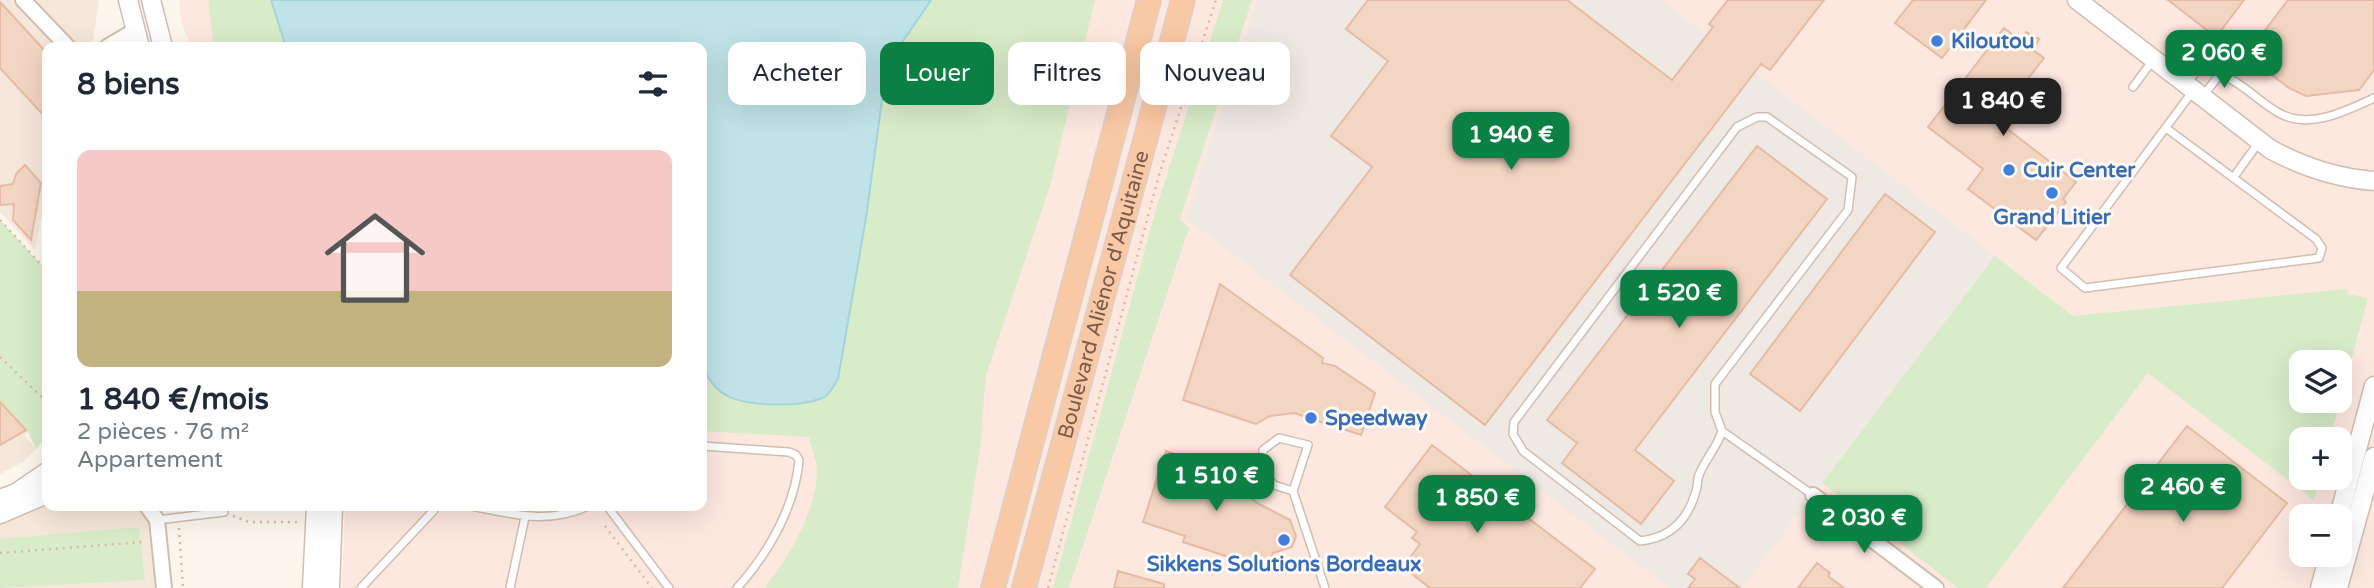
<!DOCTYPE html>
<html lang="fr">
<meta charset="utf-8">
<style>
body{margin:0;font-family:"Varela Round",sans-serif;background:#f6f6f7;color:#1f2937;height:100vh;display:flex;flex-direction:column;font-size:26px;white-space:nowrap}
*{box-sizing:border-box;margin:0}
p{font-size:23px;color:#747a83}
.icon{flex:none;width:38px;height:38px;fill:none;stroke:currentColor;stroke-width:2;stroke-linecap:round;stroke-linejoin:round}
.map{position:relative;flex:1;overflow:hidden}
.sheet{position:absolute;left:42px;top:42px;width:665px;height:469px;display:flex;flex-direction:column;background:#fff;border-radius:14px;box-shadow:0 7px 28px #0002}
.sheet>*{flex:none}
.guide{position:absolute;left:728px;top:42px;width:665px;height:63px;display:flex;gap:14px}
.controls{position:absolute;left:2289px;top:350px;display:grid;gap:14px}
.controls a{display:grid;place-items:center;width:63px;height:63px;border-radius:14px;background:#fff;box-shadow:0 7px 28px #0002;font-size:35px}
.price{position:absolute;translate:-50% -60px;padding:0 16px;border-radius:14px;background:#0b8043;color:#fff;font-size:23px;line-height:46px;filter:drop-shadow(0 2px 4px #0008)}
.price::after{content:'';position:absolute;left:50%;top:42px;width:21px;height:16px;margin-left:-10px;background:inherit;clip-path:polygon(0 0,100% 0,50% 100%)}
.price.selected{background:#222;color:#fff}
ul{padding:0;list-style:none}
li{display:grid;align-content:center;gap:14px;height:371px;padding:0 35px}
li span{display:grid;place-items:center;height:217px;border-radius:14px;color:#555}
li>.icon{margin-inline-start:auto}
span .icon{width:126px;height:126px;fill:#fffc;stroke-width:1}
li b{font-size:30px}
h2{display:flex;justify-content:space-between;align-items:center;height:84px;padding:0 35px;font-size:30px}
.chip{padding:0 24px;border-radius:14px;background:#fff;box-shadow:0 7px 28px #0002;font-size:24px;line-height:63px}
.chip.selected{background:#0b8043;color:#fff}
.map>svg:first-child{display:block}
</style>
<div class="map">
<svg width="2374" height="588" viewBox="0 0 2374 588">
<rect width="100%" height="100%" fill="#fdf6ec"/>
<path fill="#f5e8da" d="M0 0H99L93 40 88 47H47V189L35 250 0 212Z
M0 402 28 432 24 435 36 449 23 462 0 474Z
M47 494V506H147L164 588H0V515Z"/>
<path fill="#fde8e0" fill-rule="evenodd" d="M179 0H2374V588H342L345 506H702V47H191L181 21ZM2301 362H2340V401H2301ZM2301 439H2340V478H2301ZM2301 516H2340V555H2301Z"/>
<path fill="#efe9e4" d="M1257 0H1661L1995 256 1742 588H1669L1186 218Z"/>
<path fill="#d8ecc9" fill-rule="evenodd" d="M208 0H271L286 47H214Z
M931 0H1095L1050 186 986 375 980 448 958 588H764C789 558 817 510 817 469 816 459 811 447 809 437L702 431V365L725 395 838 379 866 218 885 78 897 50Z
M1223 0H1252L1180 219 1189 228 1069 588H1053L1156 209Z
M0 220 47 271V436L36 449 28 432 0 402Z
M1995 256 2073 316 2347 289 2348 294 2368 298 2330 439H2301V478H2320L2314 500 2148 373 1986 588H1958L1822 483ZM2301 362H2340V401H2301Z
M139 527 145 580 0 588V539Z"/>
<path fill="#bfe3e8" stroke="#a5d3da" stroke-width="2" d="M271 0H931L897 50 885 78 866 218 838 379C833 387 829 396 820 399 798 407 746 407 726 395 715 389 707 377 702 365V47H286Z"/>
<path fill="#f3d5c3" stroke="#e6bba3" stroke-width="2" d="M1368 0H1567L1672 80 1713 27 1709 24 1728 0H1824L1770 70 1761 64 1485 425 1290 275 1372 167 1331 136 1388 61 1346 29Z
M1913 0H1986L1942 58 1895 23Z
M2168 0H2244L2216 37Z
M2288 0H2374V70L2359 90 2306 96 2289 88 2246 55Z
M0 2 47 53V119L0 68Z
M2004 28 2021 41 2026 32 2039 39 2033 50 2044 58 1996 120 2076 182 2063 199 2066 202 2036 240 1968 189 1983 169 1928 127Z
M1757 146 1827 199 1635 450 1674 481 1641 524 1562 463 1577 443 1547 420Z
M25 165 41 183 31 240 13 220 14 204 0 205V186L13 184 16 174Z
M1885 194 1935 232 1800 411 1750 374Z
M1220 284 1323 358 1322 363 1335 366 1375 393 1361 435 1294 413 1270 416 1256 424 1183 400Z
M0 402 26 430 0 445Z
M2187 426 2287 503 2222 588H2063Z
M1432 445 1595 569 1580 588H1430L1403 567 1420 544 1412 538 1417 532 1385 507Z
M1166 451 1237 475 1247 494 1257 503 1290 520 1296 536 1292 547 1273 553 1268 570 1183 542 1185 536 1143 522Z
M1700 558 1717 571 1740 588H1688L1695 579 1688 574Z
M1817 563 1830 573 1828 576 1844 588H1798Z
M1118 571 1164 584V588H1114Z"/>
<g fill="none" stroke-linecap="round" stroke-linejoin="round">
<defs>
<path id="service" d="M2186 84 2208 57
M2133 87 2153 60
M2203 96 2217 78 2224 76C2244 84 2259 102 2279 113 2309 130 2346 111 2374 98
M2166 128 2316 239 2322 248 2319 258 2085 288 2061 268 2193 91
M2233 178 2259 142
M1722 431C1717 448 1705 459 1699 475 1697 480 1698 485 1696 491 1688 520 1670 538 1640 541L1523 451 1513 434 1514 422 1737 127 1757 117H1767L1852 177 1848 210 1715 384V412L1722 431 1813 495
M702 446 789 452 796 455 799 460C795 507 768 554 737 588
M1293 491 1274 485 1262 471 1263 450 1279 438 1308 445 1293 491 1325 588
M471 506C513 514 547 525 588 506
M607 506 669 588
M157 520 224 512V506
M361 588 434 510V506
M510 588 525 517"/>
<path id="minor" d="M23 0 68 47
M107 47 134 31
M1813 495 1936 588
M147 506 157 520 164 588"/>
<path id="tertiary" d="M128 0 140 47
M151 0 163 47
M2077 0 2270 149C2303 167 2337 178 2374 181
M0 499 16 493 47 472
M0 514 47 494
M2339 516 2374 386
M312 588 316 506
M330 588 333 506
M2320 588 2329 555
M2338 588 2374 457"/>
<g id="trunk">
<path d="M993 588 1149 0"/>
<path id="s1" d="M1024 588 1183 0"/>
</g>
</defs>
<use href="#service" stroke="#d1beb0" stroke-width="10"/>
<use href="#minor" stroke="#d1beb0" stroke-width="18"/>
<use href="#tertiary" stroke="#d1beb0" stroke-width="21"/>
<use href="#trunk" stroke="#dad1cd" stroke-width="26"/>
<path stroke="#d9b8a5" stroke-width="2.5" stroke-dasharray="2 5" stroke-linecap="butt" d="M0 220 47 271
M0 357 47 402
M233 516 249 522H299
M605 526 652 588
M179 528 183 588
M0 553 143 542
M1048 588 1159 175 1216 0"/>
<use href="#service" stroke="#fff" stroke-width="7"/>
<use href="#minor" stroke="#fff" stroke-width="14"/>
<use href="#tertiary" stroke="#fff" stroke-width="18"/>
<use href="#trunk" stroke="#f9c8a4" stroke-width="23"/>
</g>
<g fill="#3f7fe0" stroke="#fffaf3" stroke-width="2.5">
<circle cx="1937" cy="41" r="7"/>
<circle cx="2009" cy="170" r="7"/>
<circle cx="2052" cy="193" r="7"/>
<circle cx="1311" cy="418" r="7"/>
<circle cx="1284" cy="540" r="7"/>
</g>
<g text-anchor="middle" stroke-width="6" stroke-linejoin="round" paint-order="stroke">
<g font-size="21" font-weight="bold" fill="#366cbe" stroke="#fffaf3" text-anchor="start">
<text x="1951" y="48">Kiloutou</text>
<text x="2023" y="177">Cuir Center</text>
<text x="2052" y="224" text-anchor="middle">Grand Litier</text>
<text x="1325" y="425">Speedway</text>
<text x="1284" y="571" text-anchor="middle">Sikkens Solutions Bordeaux</text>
</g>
<g font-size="21" fill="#7a5c4d" stroke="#fffaf3">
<text dy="7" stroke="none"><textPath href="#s1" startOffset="304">Boulevard Aliénor d'Aquitaine</textPath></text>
</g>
</g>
</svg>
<div class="controls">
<a><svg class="icon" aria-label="layers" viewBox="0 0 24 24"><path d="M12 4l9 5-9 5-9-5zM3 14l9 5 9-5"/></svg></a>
<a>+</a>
<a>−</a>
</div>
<b class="price" style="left:2224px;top:90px">2 060 €</b>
<b class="price selected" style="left:2003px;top:138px">1 840 €</b>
<b class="price" style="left:1511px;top:172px">1 940 €</b>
<b class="price" style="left:1679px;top:330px">1 520 €</b>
<b class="price" style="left:1216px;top:513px">1 510 €</b>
<b class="price" style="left:2183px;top:524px">2 460 €</b>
<b class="price" style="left:1477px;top:535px">1 850 €</b>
<b class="price" style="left:1864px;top:555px">2 030 €</b>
<div class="guide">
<a class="chip">Acheter</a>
<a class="chip selected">Louer</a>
<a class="chip">Filtres</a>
<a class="chip">Nouveau</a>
</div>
<section class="sheet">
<h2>8 biens<svg class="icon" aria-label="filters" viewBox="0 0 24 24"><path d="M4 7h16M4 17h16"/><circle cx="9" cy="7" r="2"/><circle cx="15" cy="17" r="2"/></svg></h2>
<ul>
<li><span style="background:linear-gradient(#f6c9c9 65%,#c2b280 0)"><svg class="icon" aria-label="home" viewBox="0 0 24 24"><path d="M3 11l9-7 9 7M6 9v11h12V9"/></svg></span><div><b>1 840 €/mois</b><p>2 pièces · 76 m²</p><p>Appartement</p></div></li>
</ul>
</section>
</div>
